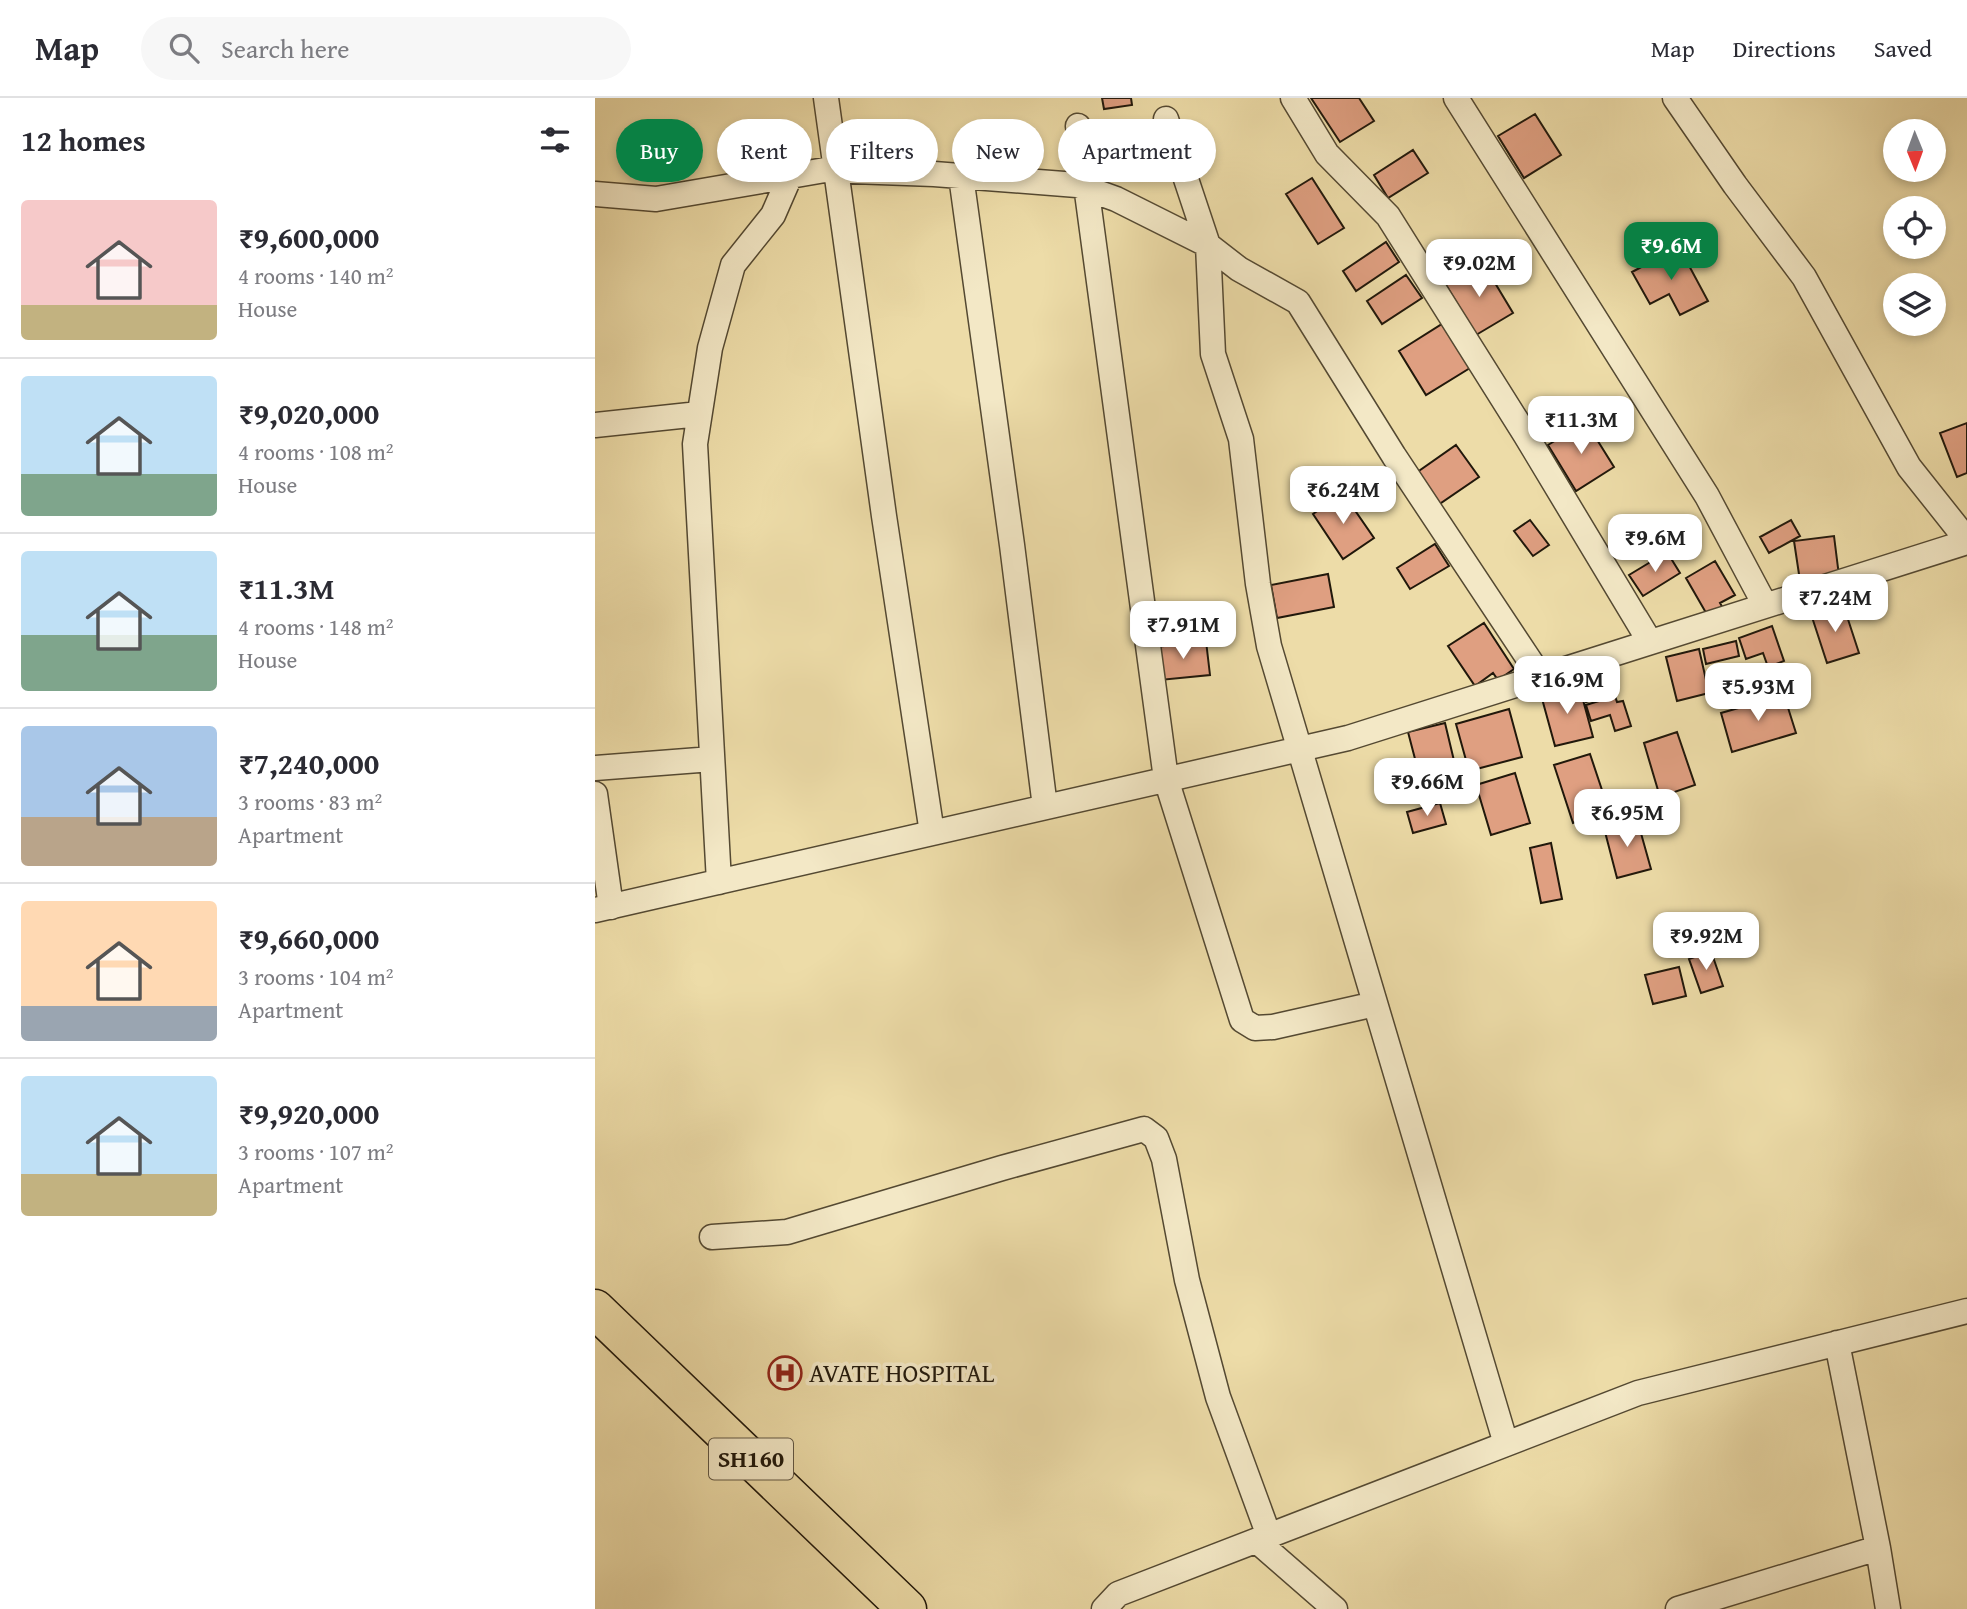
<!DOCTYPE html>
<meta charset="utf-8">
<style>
body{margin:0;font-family:"Gentium Book Plus",serif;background:#f7f7f7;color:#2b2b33;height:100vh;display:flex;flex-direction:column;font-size:26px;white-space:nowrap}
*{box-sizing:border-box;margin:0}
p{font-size:23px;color:#7c7c81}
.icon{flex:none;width:38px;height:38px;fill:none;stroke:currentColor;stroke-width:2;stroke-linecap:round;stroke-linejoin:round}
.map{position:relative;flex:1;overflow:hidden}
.panel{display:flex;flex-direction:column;background:#fff;width:595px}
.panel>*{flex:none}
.guide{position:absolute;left:21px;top:21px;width:665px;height:63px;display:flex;gap:14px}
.needle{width:46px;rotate:179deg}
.controls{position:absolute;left:1288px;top:21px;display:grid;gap:14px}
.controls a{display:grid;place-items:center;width:63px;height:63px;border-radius:50%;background:#fff;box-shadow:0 4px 10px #0003;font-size:35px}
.price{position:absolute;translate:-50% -60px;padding:0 16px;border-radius:14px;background:#fff;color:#222;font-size:23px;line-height:46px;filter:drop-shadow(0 2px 4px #0008)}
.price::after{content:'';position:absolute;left:50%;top:42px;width:21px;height:16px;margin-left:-10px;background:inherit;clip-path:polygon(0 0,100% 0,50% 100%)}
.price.selected{background:#0b8043;color:#fff}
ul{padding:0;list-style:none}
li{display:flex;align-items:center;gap:21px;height:175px;padding:0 21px}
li+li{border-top:2px solid #e1e1e2}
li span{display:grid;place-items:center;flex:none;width:196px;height:140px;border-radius:7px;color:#555}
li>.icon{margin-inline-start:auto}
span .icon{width:84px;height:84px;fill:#fffc;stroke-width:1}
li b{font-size:30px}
h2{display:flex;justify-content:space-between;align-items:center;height:84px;padding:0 21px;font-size:30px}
.chip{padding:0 24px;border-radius:32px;background:#fff;box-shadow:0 4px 10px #0003;font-size:24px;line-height:63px}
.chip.selected{background:#0b8043;color:#fff}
header{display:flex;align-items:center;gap:42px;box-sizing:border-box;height:98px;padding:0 35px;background:#fff;border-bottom:2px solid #e1e1e2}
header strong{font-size:33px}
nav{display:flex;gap:38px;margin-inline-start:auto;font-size:24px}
.search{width:490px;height:63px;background:#f7f7f7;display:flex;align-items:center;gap:18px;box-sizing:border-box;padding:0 24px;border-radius:38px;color:#7c7c81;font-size:26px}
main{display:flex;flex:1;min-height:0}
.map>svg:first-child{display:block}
</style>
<header>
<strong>Map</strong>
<div class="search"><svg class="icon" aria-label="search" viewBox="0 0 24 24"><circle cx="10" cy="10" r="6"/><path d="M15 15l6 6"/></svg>Search here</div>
<nav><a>Map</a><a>Directions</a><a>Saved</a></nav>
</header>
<main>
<section class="panel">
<h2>12 homes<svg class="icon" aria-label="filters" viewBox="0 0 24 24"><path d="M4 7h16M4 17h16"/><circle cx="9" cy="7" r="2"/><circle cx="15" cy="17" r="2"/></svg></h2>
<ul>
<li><span style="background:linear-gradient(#f6c9c9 75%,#c2b280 0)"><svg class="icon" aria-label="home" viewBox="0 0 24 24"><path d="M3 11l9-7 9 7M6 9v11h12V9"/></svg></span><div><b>₹9,600,000</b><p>4 rooms · 140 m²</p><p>House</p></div></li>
<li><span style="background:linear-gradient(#bfe0f5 70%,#7fa58c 0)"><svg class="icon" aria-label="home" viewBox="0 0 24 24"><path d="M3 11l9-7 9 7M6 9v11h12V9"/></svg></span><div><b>₹9,020,000</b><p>4 rooms · 108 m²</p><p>House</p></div></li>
<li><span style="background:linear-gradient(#bfe0f5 60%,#7fa58c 0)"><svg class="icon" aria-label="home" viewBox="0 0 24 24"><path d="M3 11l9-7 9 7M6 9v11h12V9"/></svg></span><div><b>₹11.3M</b><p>4 rooms · 148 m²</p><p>House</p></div></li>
<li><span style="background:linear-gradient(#a9c7e8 65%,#b9a48a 0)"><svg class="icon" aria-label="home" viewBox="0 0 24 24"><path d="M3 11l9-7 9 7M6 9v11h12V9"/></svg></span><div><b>₹7,240,000</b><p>3 rooms · 83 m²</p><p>Apartment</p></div></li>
<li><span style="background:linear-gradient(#ffd9b3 75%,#9aa5b1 0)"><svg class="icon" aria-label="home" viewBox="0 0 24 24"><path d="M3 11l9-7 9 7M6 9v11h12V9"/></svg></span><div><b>₹9,660,000</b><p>3 rooms · 104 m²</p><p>Apartment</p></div></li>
<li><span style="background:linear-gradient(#bfe0f5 70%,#c2b280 0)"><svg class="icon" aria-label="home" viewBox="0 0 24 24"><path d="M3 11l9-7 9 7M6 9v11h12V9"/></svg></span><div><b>₹9,920,000</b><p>3 rooms · 107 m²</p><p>Apartment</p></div></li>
</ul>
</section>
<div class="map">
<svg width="1372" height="1511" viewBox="0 0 1372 1511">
<rect width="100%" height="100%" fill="#eddca8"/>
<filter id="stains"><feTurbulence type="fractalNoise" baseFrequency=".00286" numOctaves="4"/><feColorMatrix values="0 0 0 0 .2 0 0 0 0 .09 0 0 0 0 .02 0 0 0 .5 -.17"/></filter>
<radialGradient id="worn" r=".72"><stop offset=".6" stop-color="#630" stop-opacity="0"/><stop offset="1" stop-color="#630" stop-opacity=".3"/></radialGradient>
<path fill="#df9f81" stroke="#21180b" stroke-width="2" d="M507 0H536L537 7 509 11Z
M716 0H764L779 23 745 44Z
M940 16 966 57 929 80 903 38Z
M818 52 833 75 793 100 779 77Z
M717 80 749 130 723 146 691 96Z
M791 144 804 164 761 193 748 173Z
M1084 149 1113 203 1085 217 1074 196 1055 206 1037 174Z
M888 165 918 215 881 237 851 187Z
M811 177 827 200 787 226 772 203Z
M847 226 875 270 831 297 804 253Z
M991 324 1019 369 981 393 953 347Z
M1372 325V375L1362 379 1345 335Z
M861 347 884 379 843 407 821 375Z
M748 395 779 440 748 461 718 416Z
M935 422 954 447 938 458 919 433Z
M1196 422 1205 438 1174 455 1165 439Z
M1051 424 1070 448 1055 459 1037 434Z
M1239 438 1244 478 1205 483 1199 443Z
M840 446 854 468 815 491 802 470Z
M1072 454 1085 475 1048 498 1034 477Z
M1120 463 1140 497 1125 505 1129 512 1114 520 1091 480Z
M733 476 739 509 682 520 676 487Z
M1248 506 1264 555 1232 565 1216 516Z
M889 525 919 571 903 582 898 575 880 588 853 548Z
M1177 528 1189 563 1173 569 1168 555 1151 561 1144 540Z
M611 543 615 577 565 582 561 549Z
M1141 543 1144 558 1111 566 1108 551Z
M1104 551 1114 595 1082 603 1071 559Z
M1018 580 1022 594 991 604 986 589Z
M984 587 998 639 960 648 946 597Z
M1189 597 1201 635 1137 654 1126 615Z
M1020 598 1022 604 1028 603 1036 628 1020 633 1015 617 996 623 991 607Z
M914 611 927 659 874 673 861 626Z
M850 625 861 671 825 680 813 634Z
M1082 634 1100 687 1065 699 1049 645Z
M995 656 1014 713 978 725 959 667Z
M920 675 935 725 896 737 881 687Z
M845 705 851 726 818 735 812 714Z
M1042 721 1056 771 1022 780 1009 730Z
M956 745 967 801 946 805 935 750Z
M1116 853 1128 888 1106 895 1094 861Z
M1084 869 1091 898 1058 906 1050 877Z"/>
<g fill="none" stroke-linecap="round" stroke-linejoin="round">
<defs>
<path id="street" d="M231 0 289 418 337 735
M698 0 732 56 793 118 930 336 1055 544
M861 0 1112 398 1170 507
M1080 0 1140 87 1209 179 1314 369 1372 442
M571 21 613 147 618 256 646 341 663 486 674 548 911 1346
M483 28 571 681 647 922 660 930 678 929 780 906
M366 78 417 447 450 709
M0 96 61 101 230 72 339 76 482 87 521 101 613 147 644 171 703 204 799 358 945 578
M0 327 104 316
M0 670 117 661
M0 696 16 809
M124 784 100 346 115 250 138 167 178 117 195 78
M0 812 753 640 1372 444
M117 1139 192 1134 407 1070 549 1031 561 1040 569 1061 592 1182 623 1299 674 1438
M1242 1245 1283 1450 1293 1511
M662 1443 740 1511
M509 1511 523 1496 1043 1295 1372 1213
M1083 1511 1283 1450"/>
<path id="primary" d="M0 1211 312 1511"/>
</defs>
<use href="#street" stroke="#544932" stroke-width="27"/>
<use href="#primary" stroke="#21180b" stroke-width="41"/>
<use href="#street" stroke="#f3e8c6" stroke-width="24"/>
<use href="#primary" stroke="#eddca8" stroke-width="38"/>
</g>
<defs>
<symbol id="hospital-ring" viewBox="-11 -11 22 22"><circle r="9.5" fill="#f3e8c6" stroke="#8f2418" stroke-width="1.5"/><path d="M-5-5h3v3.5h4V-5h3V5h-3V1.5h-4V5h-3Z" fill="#8f2418"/></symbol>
</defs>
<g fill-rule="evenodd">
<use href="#hospital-ring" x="171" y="1256" width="38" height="38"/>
</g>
<g text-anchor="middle" stroke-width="7" stroke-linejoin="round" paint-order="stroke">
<rect fill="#f3e8c6" stroke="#605643" stroke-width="2" x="114" y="1340.5" width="84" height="41" rx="5"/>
<g font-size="24" font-weight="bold" fill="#21180b">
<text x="156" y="1369">SH160</text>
</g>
<g font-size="26" fill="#21180b" stroke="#f3e8c6" text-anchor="start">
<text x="214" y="1284">AVATE HOSPITAL</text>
</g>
</g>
<rect width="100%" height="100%" filter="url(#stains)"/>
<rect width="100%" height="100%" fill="url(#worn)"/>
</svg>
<div class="controls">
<a><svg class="needle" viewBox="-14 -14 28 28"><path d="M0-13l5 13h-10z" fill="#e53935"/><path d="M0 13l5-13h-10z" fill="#7c7c81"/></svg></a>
<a><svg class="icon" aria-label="locate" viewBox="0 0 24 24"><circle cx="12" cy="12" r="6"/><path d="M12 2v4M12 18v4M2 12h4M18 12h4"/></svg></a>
<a><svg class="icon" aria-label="layers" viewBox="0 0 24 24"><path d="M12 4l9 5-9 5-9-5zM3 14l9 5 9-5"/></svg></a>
</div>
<b class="price selected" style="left:1076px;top:184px">₹9.6M</b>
<b class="price" style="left:884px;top:201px">₹9.02M</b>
<b class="price" style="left:986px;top:358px">₹11.3M</b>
<b class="price" style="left:748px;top:428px">₹6.24M</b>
<b class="price" style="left:1060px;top:476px">₹9.6M</b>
<b class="price" style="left:1240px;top:536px">₹7.24M</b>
<b class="price" style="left:588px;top:563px">₹7.91M</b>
<b class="price" style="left:972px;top:618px">₹16.9M</b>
<b class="price" style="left:1163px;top:625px">₹5.93M</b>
<b class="price" style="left:832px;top:720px">₹9.66M</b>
<b class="price" style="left:1032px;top:751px">₹6.95M</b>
<b class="price" style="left:1111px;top:874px">₹9.92M</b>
<div class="guide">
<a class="chip selected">Buy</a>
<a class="chip">Rent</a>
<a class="chip">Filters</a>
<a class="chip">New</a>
<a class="chip">Apartment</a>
</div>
</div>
</main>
